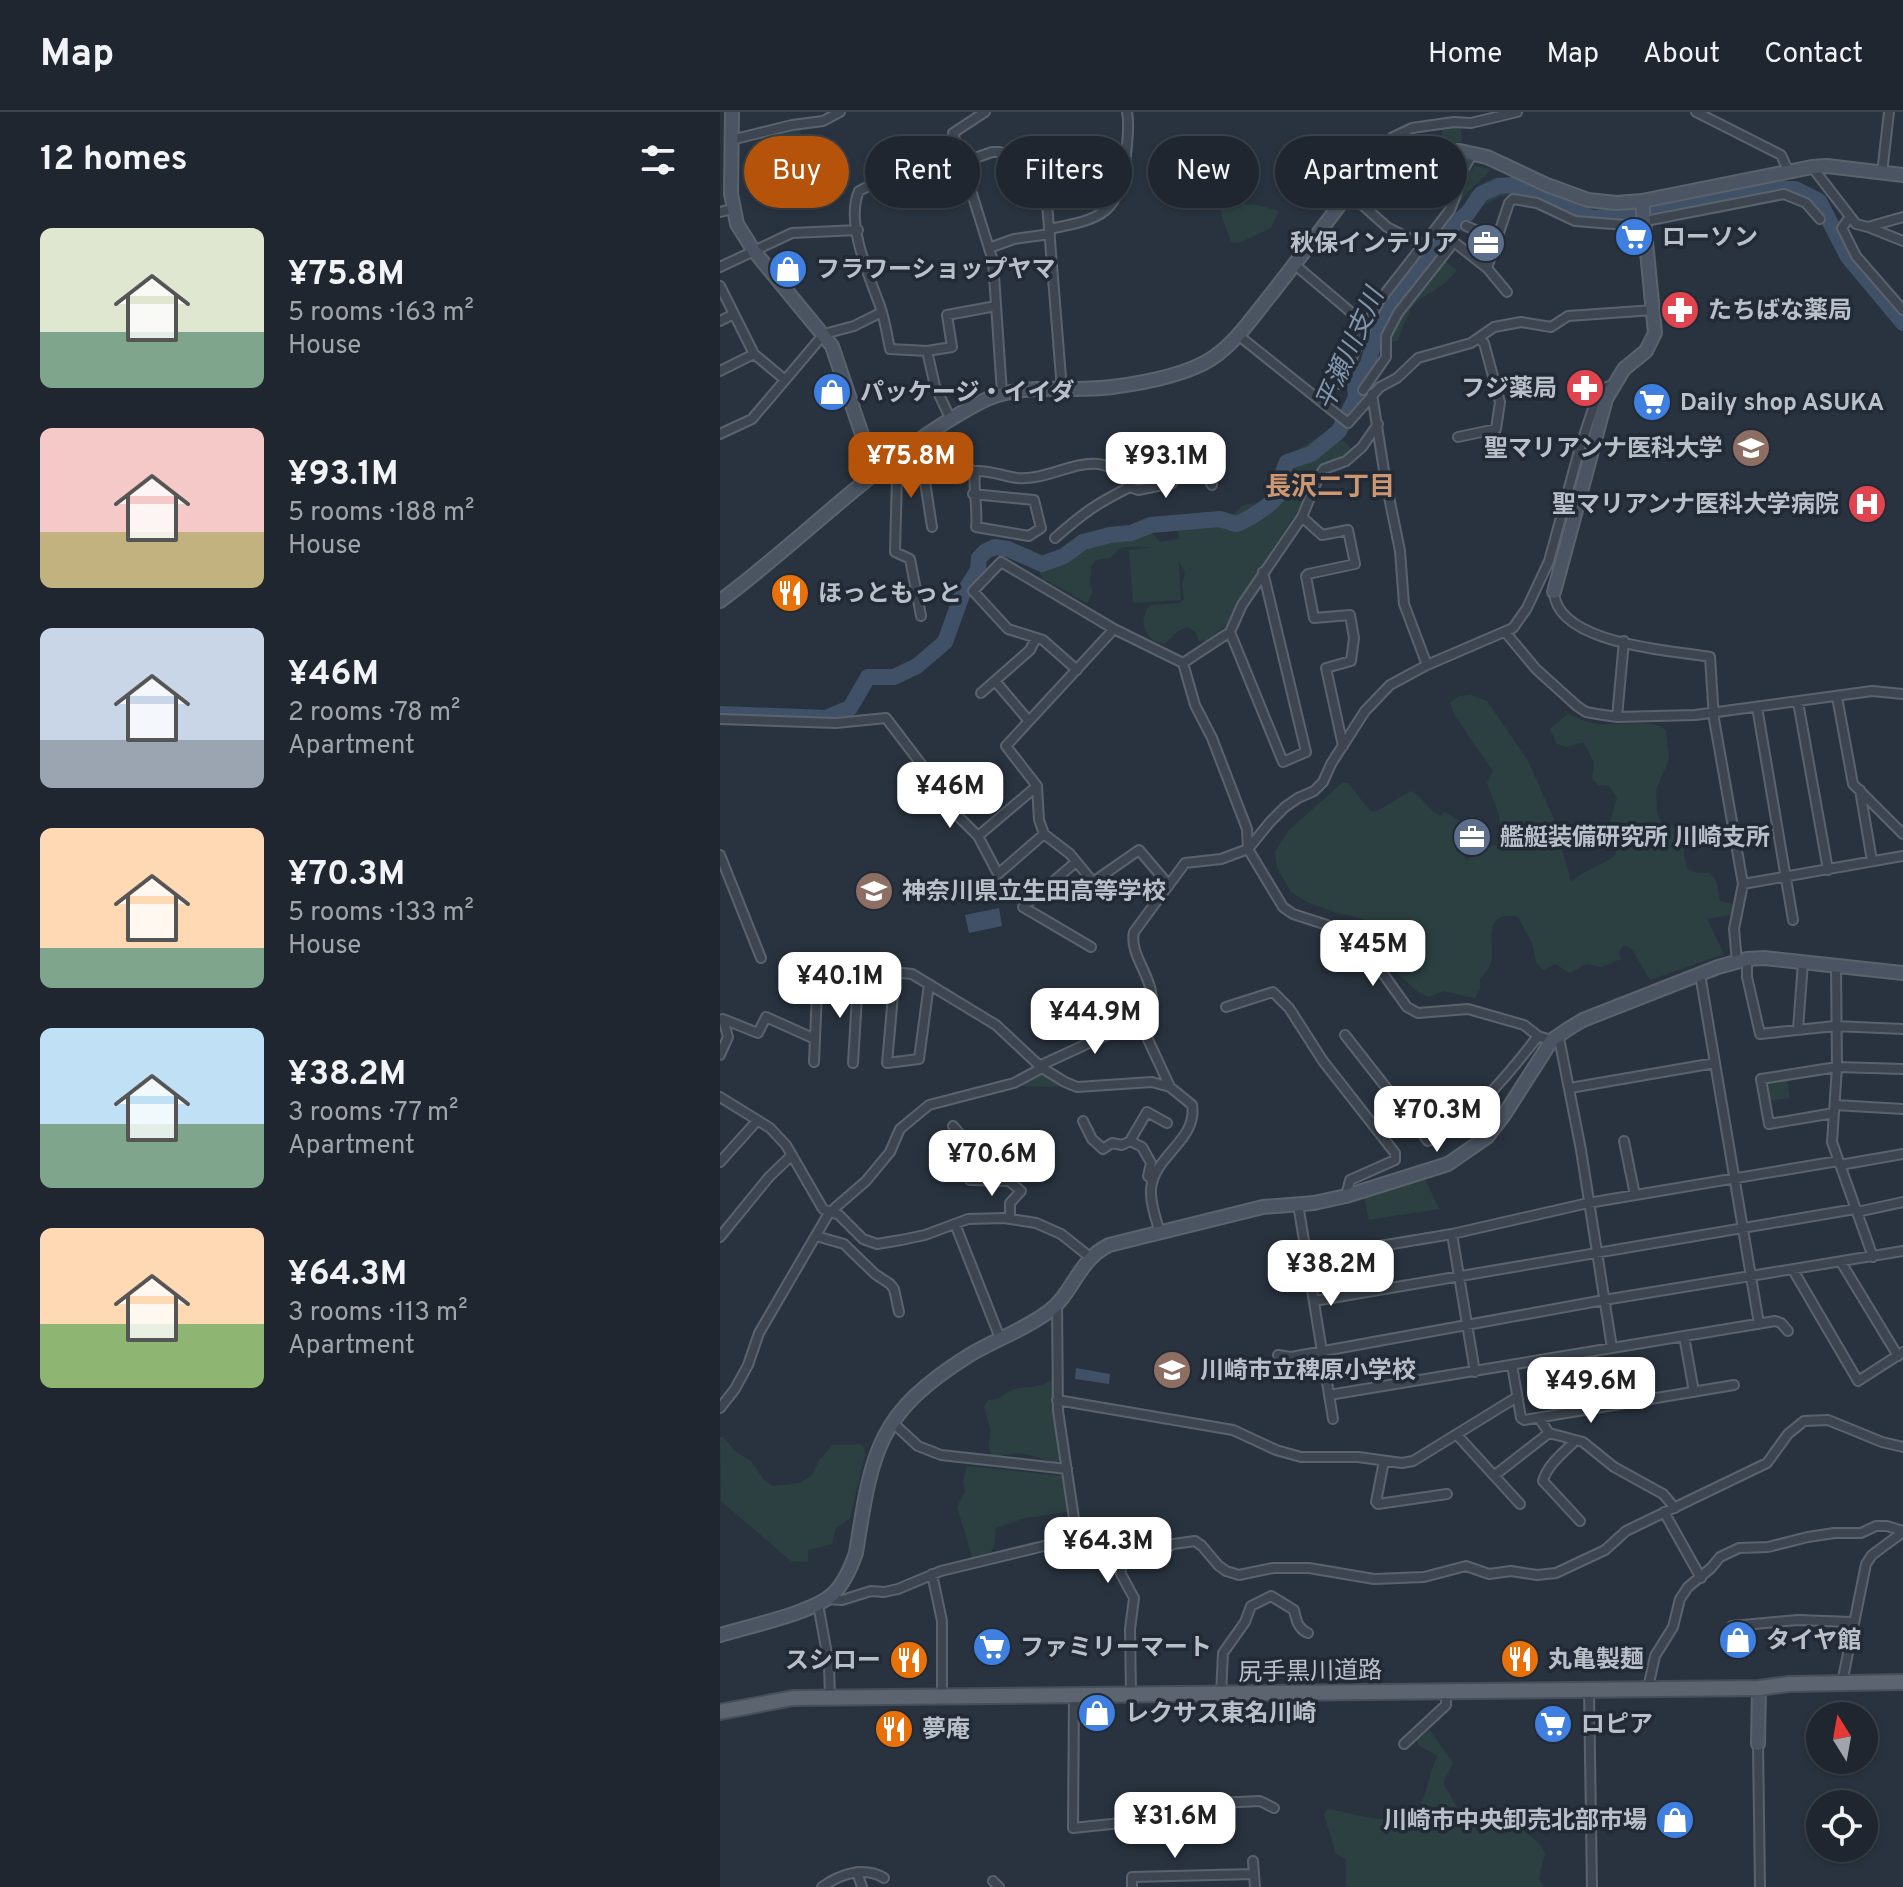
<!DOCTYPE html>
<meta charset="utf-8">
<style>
body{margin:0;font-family:Overpass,"Noto Sans JP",sans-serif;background:#272e37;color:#f1f3f6;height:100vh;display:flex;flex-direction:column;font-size:30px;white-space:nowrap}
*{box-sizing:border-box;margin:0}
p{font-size:26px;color:#a1a5aa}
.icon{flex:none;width:44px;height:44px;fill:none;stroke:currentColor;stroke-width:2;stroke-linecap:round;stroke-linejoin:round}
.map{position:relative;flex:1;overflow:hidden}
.drawer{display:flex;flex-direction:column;background:#1f262f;width:720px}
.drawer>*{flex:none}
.banner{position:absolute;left:24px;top:24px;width:760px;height:72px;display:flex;gap:16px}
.needle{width:52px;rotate:349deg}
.tools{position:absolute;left:1086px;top:1590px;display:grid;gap:16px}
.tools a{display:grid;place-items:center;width:72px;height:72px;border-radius:50%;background:#1f262f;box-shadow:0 2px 6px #0004,0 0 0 2px #3c434b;font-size:40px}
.price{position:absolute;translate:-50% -68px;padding:0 18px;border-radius:16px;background:#fff;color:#222;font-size:26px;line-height:52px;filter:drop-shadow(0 2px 4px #0008)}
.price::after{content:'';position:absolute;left:50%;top:48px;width:24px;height:18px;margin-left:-12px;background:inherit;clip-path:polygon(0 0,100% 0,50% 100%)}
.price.current{background:#b45309;color:#fff}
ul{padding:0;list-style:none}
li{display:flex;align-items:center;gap:24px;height:200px;padding:0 40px}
li span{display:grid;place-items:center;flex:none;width:224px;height:160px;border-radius:12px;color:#555}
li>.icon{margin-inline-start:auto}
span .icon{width:96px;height:96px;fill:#fffc;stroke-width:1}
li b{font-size:34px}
h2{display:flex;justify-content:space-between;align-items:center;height:96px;padding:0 40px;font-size:34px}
.chip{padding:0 28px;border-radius:36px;background:#1f262f;box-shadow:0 2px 6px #0004,0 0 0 2px #3c434b;font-size:28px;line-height:72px}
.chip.current{background:#b45309;color:#fff}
header{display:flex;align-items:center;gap:48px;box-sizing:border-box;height:112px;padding:0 40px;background:#1f262f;border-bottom:2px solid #3c434b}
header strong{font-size:38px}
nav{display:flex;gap:44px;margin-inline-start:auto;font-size:28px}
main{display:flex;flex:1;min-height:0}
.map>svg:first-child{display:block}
</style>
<header>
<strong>Map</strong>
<nav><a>Home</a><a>Map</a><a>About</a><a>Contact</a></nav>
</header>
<main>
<section class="drawer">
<h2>12 homes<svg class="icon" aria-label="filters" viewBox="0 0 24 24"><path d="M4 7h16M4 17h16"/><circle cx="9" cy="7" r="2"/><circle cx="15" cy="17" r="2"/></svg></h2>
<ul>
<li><span style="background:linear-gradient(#dfe7d0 65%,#7fa58c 0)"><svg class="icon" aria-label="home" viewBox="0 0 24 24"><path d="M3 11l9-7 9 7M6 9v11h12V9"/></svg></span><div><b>¥75.8M</b><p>5 rooms · 163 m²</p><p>House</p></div></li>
<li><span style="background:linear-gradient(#f6c9c9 65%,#c2b280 0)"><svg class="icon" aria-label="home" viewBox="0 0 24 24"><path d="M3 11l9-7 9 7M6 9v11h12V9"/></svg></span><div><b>¥93.1M</b><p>5 rooms · 188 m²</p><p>House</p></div></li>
<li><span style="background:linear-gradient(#c9d6e8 70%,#9aa5b1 0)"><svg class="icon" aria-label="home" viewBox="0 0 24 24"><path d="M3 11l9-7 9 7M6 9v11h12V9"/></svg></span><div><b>¥46M</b><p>2 rooms · 78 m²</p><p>Apartment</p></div></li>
<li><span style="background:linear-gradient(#ffd9b3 75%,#7fa58c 0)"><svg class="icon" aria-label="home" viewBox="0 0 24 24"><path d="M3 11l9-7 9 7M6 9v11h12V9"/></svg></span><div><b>¥70.3M</b><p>5 rooms · 133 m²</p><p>House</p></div></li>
<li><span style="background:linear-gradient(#bfe0f5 60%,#7fa58c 0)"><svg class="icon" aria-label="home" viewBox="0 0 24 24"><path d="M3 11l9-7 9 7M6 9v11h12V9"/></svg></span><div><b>¥38.2M</b><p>3 rooms · 77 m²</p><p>Apartment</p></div></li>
<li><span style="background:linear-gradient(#ffd9b3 60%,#8fb573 0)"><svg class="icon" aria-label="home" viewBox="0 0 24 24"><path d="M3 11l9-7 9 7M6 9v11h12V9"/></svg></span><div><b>¥64.3M</b><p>3 rooms · 113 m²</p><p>Apartment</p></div></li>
</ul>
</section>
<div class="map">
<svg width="1183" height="1775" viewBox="0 0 1183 1775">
<rect width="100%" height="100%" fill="#29333f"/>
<path fill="#2c4041" d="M722 13 741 15 742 30H722Z
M80 16 82 34 66 47H55L54 26 58 20Z
M755 54 770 57C762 71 748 75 740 91L738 90 744 67Z
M777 65 802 74 784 70 761 80 756 78 746 86 740 96 741 100 733 108C745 85 753 73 777 65Z
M786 75 814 86 781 84 756 98 740 119C753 95 759 85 786 75Z
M497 90 538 93 559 99 551 116 519 131 511 130Z
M722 147 737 158C726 172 715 178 700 187 688 195 684 215 678 228L670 231 672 224 669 221 679 201Z
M606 320 619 325 633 338 596 357 582 392 516 492 507 512 486 529H479L475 520 468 515 458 519 444 532C425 530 417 507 430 493L460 491 464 487 462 474 465 460 459 450 458 437 461 488 413 491 409 438 432 435H405L399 437 390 446 376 448 371 455 370 473 373 479 367 491 322 466 318 456 322 445 336 443 373 423 397 420 420 411 430 418 440 430 459 427 458 418 462 414 497 410 510 405 523 393 544 390 556 372 559 349Z
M751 583 767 589 808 649 833 705 851 770C864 758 880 754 895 744L898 727 889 713 897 686 889 674 878 673 872 666 874 650 863 630 847 635 837 632 830 617 848 602C859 607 869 611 880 612 900 614 930 606 946 618L949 648 936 677 937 701 941 710 963 719 964 745 967 757 977 761H989C999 768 997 777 1000 789L1014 792 1015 798 1011 803 987 807 1004 842 930 868 912 837 904 833 899 840 901 847 881 855 866 852 850 861 835 852 823 858 816 850 812 831 798 805C766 799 772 822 772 844 772 853 766 860 760 867V877L755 886 723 879 709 885 698 880 679 863 674 849 664 837 662 825 646 810 637 805 617 801 587 790 571 780 557 756 555 740 568 719 623 670 629 672 650 699H657L691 679C704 685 708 699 720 704L724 700C732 703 739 708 743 716L734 722 746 748 772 734 783 732 779 703 767 671 773 659 735 604 730 591 739 584Z
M322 960 348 975 297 974Z
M1067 967 1070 986 1050 989 1047 975 1050 970Z
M705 1067 719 1097 649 1108 644 1085Z
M332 1268 335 1271C326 1297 349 1327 338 1351 329 1349 304 1341 299 1341 289 1342 282 1345 272 1343L269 1336 270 1317 264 1294 268 1288C280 1289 282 1282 292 1278 307 1273 315 1278 332 1268Z
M0 1325H3L16 1340 31 1349 44 1368 53 1374 80 1371 92 1363 99 1348 113 1333 140 1332 144 1336 145 1343 130 1406 116 1416 112 1432 88 1438V1450L71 1449 1 1389Z
M247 1354 342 1364 347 1400 305 1406 276 1416C274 1439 276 1441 253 1448L237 1395 245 1380 243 1370Z
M710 1618 733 1651 723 1671 743 1706 754 1712 802 1717 819 1731 825 1741 819 1767 824 1775H626V1747L616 1742 604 1703 607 1697C633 1701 685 1721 701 1691 709 1676 709 1659 718 1644L698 1633 697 1627Z"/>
<path fill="#405167" d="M279 796 282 814 249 821 245 803Z
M356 1256 390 1262 389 1272 355 1267Z"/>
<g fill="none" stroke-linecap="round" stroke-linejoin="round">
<path stroke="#405167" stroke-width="16" d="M0 602 106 606 130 596 148 565H174L197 554 225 530 242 483 258 458 259 446 266 439 275 435 288 437 322 452 344 444 363 430 390 423 411 421 431 413 500 407 516 412C526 409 555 391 558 382 562 370 561 361 567 350L591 342 619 319 636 285 635 273 648 252 656 222 668 197 701 151 730 116 748 101 761 82 779 74 791 73 872 106 923 103 1050 77H1075L1099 89 1128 145 1183 211"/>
<defs>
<path id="street" d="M265 0 233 21 273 149 282 281
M976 0 1061 43 1068 58
M11 28 72 13 103 9 120 0
M664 47 661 36 673 25 692 16 734 10 751 11 797 0
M1092 55 1136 112 1148 115 1183 105
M1162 61 1169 0
M325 66 342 278
M629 81 667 115 703 133 730 98 737 80 739 65 753 41
M0 100 12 97
M1129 106 1122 116 1136 144 1183 198
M746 114 777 127
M1148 115 1183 129
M329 117C382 107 400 102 406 44 407 29 410 14 407 0
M269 136 294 127 330 122
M574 152 639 207 648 211 660 188 703 133
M0 155 72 121 138 118
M0 174 34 242 64 267
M787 180 767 156 789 91 793 87 817 91 855 109 905 113 1064 82 1086 91 1100 107
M0 209 14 202
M518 223 628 311 660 275 677 266 698 246 751 231 774 215 801 210 831 215 848 204 934 198
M207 239 232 235 227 203 276 194
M0 259 34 242
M620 272 648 211
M643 278 666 245V224L678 201 734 130 767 156
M652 282 665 365 680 439 684 492 707 553
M231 308 215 274 207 239 170 237C167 223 165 208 160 194 149 164 125 110 139 79L174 61 207 63 272 40H280C289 48 286 64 296 71L325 66 406 43
M0 322 32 307 104 222 134 214 162 200
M738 325 776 317 780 290 764 231 760 228
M162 354 177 365 175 440 190 447 201 504
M203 357 212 415
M255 359C271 358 282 364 297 366 339 370 378 326 410 375
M177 365 216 350 255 359C253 378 258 398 256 415L309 424 321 416 314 388 253 382
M582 405 602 423 628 418 635 452 588 462 586 464 594 506 630 503 634 526 631 549 606 556 623 634
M335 426C362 402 377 391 410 375L418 378 452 371 462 358 481 356 492 373
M834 480C837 532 949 538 990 545L994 607 1023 772 1014 817 1017 849
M394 517 286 634 317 674 319 708 324 722 350 742 373 770 419 738 448 772
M510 520 563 650 586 640 543 460
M786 521 816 557 857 594 866 600 877 602 897 605 975 603 1152 579 1183 582
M463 551 510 520 522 493 582 405 599 364 604 357 626 349 642 335 658 312
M357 558 323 528 288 517 253 479 281 450 394 517 463 551 475 593 492 626 527 717 528 737 563 795 573 802 607 813 628 824 659 856 687 895 698 901 748 897 804 913 818 924 840 931 861 1038 892 1236
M275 569 309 609
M261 581 310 538 316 526
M1117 585 1133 672 1183 722
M1078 590 1108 758
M1037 595 1073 808
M897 605 904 529
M0 607 116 611 166 606 208 661 228 694 258 724 278 762 324 722
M1140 678 1152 749
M258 724 317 674
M0 743 41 846
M356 750 303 795 371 835
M1023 772 1183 744
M1027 847V865L1040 922 1115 914 1183 917
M91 854 128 868 182 861 192 862 276 913 322 956 345 970 357 975 432 970 450 975 472 993C478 1028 434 1043 431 1077 430 1091 436 1107 440 1121
M1116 854 1117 955 1112 1030 1153 1145
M175 861 167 951 199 947 209 872
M980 862 1039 1212
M506 895 553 880 569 896 603 949 675 1041V1048L630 1068 626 1084
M3 907 38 921 46 905 95 927
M1078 917 1083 850
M625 923 708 1029C753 1006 788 963 818 924
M0 943 8 925 3 907
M94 950 98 857
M133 951 138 868
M319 954 419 908
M450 975 419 908C453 881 407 850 414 820L465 751 501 747 528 737 550 710 565 695 578 686 594 679 603 670 611 652 645 599 670 573 707 553 793 516 807 496 829 449 859 339 879 278 892 273
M850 976 995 951
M0 985 50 1016 66 1033 103 1097 119 1103 143 1127 157 1132 181 1128 205 1123 248 1107 284 1106 316 1111 341 1122 370 1145
M1115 993 1183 997
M1114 1001 1049 1012 1041 967 1117 955 1183 957
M363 1009 372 1027 383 1037 392 1031 402 1033 410 1029 422 1035 431 1051 428 1064 432 1068
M233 1014 274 1061 276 1070
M410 1029 427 1000 447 1011
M904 1029 915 1083
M0 1050 36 1010
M1120 1053 1183 1042
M250 1068 289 1069 301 1079 290 1091V1106
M578 1092 613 1307
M1137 1100 1183 1090
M235 1112 280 1226
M732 1122 755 1260
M96 1124 124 1132 155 1162 170 1172 174 1177 179 1200
M0 1125 49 1065 72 1043
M588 1146 732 1122 868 1091 1118 1049
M1121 1150 1178 1244
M1073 1158 1138 1269 1183 1240
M594 1189 1135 1097
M337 1192 338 1299 359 1440
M964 1224 974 1280
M558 1243 571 1245 884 1188 1183 1139
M792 1253 801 1306 804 1308 1014 1273
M609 1283 1055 1209 1061 1211 1068 1219
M337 1288 513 1318 556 1338 581 1345H638L682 1351 693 1349 797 1285
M0 1296 15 1277 28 1253 39 1221 109 1101 146 1069 170 1040 180 1017 209 993 294 971 322 956
M819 1306 829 1321 863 1330 894 1355 943 1382 955 1396
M172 1310 198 1334 221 1343 347 1357
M737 1323 800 1392
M855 1329C844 1340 827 1353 823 1369L860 1409
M664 1349 656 1390 658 1392 727 1382
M775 1363 829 1321
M944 1400 981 1466
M400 1448 401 1462 414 1486 410 1517 411 1583
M212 1462 222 1509V1583
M107 1487 122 1488 151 1479 164 1480 178 1477 221 1459 328 1433 400 1448 431 1446 453 1432 475 1429 482 1434 498 1453 506 1459 519 1463 553 1456H589L654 1467 704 1465 746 1454 769 1462 791 1459 817 1463 836 1461 885 1438 906 1419 1047 1351 1068 1322 1084 1309 1108 1308 1162 1330 1183 1335
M98 1492 109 1553 110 1585
M1012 1514 1078 1508 1132 1510
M1122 1571 1146 1452 1152 1443 1183 1420
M928 1576 935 1544 953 1515 960 1487 968 1475 991 1456 1000 1445 1019 1436 1048 1435 1088 1425 1114 1421H1141L1156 1414H1167L1183 1419
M869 1577 872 1775
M501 1582 503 1541 525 1510 531 1494 551 1484 574 1498C576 1508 578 1517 588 1521
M354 1584 353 1716 401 1711H440L456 1708 472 1696 497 1691 540 1689 554 1696
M684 1632 726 1593V1578
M1038 1632 1040 1775
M533 1749 535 1775
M137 1760 142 1775
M273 1769 279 1775
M102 1775C120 1762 144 1754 164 1766
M412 1775V1765L534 1762"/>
<path id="secondary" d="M12 0 11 82 17 112 34 139 112 234 155 361
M834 480 886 287 904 257 926 239 935 221 922 89
M0 489C88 424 163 341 261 290 301 269 348 281 392 275 423 271 464 264 491 247 516 231 534 203 553 180 584 140 615 100 645 59L667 44 687 38 740 39 767 45 827 73 868 88 896 91 922 89 1092 55 1107 54 1183 63
M0 1523C29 1514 94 1501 114 1481 125 1470 131 1455 136 1441 152 1340 156 1302 248 1244 274 1228 304 1218 328 1200 354 1181 357 1149 389 1133L543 1095 594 1091 626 1084 728 1052 767 1025 784 1003 832 928 848 917 863 908 998 855 1027 847 1044 846 1183 861
M1038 1632 1039 1576"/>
<path id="primary" d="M0 1600 73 1586 1039 1576 1069 1572 1183 1570"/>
</defs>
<use href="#street" stroke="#5a636d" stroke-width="12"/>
<use href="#secondary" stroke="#5a636d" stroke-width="16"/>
<use href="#primary" stroke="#464e59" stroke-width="18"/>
<use href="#street" stroke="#3d4550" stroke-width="8"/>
<use href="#secondary" stroke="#4b5462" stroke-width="12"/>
<use href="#primary" stroke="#5b646f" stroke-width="14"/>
</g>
<defs>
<symbol id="supermarket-disc" viewBox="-11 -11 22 22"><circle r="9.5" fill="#3f7fe0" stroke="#212a35"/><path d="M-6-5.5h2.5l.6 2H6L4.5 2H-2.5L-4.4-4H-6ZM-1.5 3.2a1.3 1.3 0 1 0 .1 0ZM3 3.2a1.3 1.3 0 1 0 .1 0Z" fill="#fff"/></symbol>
<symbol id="office-disc" viewBox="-11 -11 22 22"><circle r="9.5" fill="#5c6f8a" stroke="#212a35"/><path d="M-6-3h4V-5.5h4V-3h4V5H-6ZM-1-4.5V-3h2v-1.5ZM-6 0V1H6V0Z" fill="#fff"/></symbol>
<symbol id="shop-disc" viewBox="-11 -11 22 22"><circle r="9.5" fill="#3f7fe0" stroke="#212a35"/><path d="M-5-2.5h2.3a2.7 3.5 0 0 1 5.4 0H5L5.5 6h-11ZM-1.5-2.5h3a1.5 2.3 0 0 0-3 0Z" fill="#fff"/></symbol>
<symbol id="pharmacy-disc" viewBox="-11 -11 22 22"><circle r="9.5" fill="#e0444e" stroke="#212a35"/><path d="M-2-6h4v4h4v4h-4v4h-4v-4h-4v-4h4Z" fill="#fff"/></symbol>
<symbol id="university-disc" viewBox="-11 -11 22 22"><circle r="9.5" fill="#8d6e63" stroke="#212a35"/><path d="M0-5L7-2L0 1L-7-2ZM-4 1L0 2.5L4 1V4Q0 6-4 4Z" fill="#fff"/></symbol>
<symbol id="hospital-disc" viewBox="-11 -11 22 22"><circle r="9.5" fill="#e0444e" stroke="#212a35"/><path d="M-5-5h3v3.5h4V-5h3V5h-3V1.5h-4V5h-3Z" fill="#fff"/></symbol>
<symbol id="restaurant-disc" viewBox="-11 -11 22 22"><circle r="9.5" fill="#e8710a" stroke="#212a35"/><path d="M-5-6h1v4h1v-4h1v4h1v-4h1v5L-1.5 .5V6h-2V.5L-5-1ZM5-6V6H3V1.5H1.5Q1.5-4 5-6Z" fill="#fff"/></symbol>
<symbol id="school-disc" viewBox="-11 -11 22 22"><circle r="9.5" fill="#8d6e63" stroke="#212a35"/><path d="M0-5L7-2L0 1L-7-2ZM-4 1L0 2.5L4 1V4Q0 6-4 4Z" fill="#fff"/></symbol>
</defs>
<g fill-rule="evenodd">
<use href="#supermarket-disc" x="892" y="103" width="44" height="44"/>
<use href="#office-disc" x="744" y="109" width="44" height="44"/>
<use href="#shop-disc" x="46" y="135" width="44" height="44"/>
<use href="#pharmacy-disc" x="938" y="176" width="44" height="44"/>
<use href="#pharmacy-disc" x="843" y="254" width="44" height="44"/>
<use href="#shop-disc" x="90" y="258" width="44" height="44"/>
<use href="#supermarket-disc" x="910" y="268" width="44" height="44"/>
<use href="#university-disc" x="1009" y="314" width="44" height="44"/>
<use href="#hospital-disc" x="1125" y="370" width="44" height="44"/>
<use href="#restaurant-disc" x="48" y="459" width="44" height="44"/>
<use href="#office-disc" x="730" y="703" width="44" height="44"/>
<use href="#school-disc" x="132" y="757" width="44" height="44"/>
<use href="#school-disc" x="430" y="1236" width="44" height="44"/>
<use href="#shop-disc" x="996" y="1506" width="44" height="44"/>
<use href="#supermarket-disc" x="250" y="1513" width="44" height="44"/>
<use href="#restaurant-disc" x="778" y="1525" width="44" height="44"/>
<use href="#restaurant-disc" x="167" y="1526" width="44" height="44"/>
<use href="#shop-disc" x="355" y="1579" width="44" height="44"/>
<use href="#supermarket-disc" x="811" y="1590" width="44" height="44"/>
<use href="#restaurant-disc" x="152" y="1595" width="44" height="44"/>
<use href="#shop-disc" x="933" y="1686" width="44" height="44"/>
</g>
<g text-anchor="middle" stroke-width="7" stroke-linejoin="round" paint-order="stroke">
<g font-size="24" font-weight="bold" fill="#b9c0ca" stroke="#212a35" text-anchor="start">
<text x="942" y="133">ローソン</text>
<text x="738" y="139" text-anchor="end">秋保インテリア</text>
<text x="96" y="165">フラワーショップヤマ</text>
<text x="988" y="206">たちばな薬局</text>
<text x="837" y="284" text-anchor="end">フジ薬局</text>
<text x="140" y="288">パッケージ・イイダ</text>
<text x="960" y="298">Daily shop ASUKA</text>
<text x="1003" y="344" text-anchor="end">聖マリアンナ医科大学</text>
<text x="1119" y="400" text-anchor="end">聖マリアンナ医科大学病院</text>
<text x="98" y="489">ほっともっと</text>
<text x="780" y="733">艦艇装備研究所 川崎支所</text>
<text x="182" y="787">神奈川県立生田高等学校</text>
<text x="480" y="1266">川崎市立稗原小学校</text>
<text x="1046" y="1536">タイヤ館</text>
<text x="300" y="1543">ファミリーマート</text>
<text x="828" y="1555">丸亀製麺</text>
<text x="161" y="1556" text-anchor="end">スシロー</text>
<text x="405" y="1609">レクサス東名川崎</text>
<text x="861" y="1620">ロピア</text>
<text x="202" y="1625">夢庵</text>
<text x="927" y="1716" text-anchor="end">川崎市中央卸売北部市場</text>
</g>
<g font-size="24" fill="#b9c0ca" stroke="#212a35">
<text transform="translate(590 1559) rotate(-1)" y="8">尻手黒川道路</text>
</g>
<g font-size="26" font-style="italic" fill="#8497ae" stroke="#212a35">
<text transform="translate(629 237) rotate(-66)" y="9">平瀬川支川</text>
</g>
<g font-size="26" font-weight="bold" fill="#cd9772" stroke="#212a35">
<text x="610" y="383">長沢二丁目</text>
</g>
</g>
</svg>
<div class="tools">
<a><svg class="needle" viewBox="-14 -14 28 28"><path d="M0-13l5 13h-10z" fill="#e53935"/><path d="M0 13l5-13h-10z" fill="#a1a5aa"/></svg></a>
<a><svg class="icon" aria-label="locate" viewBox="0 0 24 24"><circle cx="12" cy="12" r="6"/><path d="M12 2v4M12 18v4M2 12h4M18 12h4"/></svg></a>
</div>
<b class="price current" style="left:191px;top:388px">¥75.8M</b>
<b class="price" style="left:446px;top:388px">¥93.1M</b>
<b class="price" style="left:230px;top:718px">¥46M</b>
<b class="price" style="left:653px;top:876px">¥45M</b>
<b class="price" style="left:120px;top:908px">¥40.1M</b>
<b class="price" style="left:375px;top:944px">¥44.9M</b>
<b class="price" style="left:717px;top:1042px">¥70.3M</b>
<b class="price" style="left:272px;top:1086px">¥70.6M</b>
<b class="price" style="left:611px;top:1196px">¥38.2M</b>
<b class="price" style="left:871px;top:1313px">¥49.6M</b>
<b class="price" style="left:388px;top:1473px">¥64.3M</b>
<b class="price" style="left:455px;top:1748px">¥31.6M</b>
<div class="banner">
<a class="chip current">Buy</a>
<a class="chip">Rent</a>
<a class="chip">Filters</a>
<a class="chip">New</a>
<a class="chip">Apartment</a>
</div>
</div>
</main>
